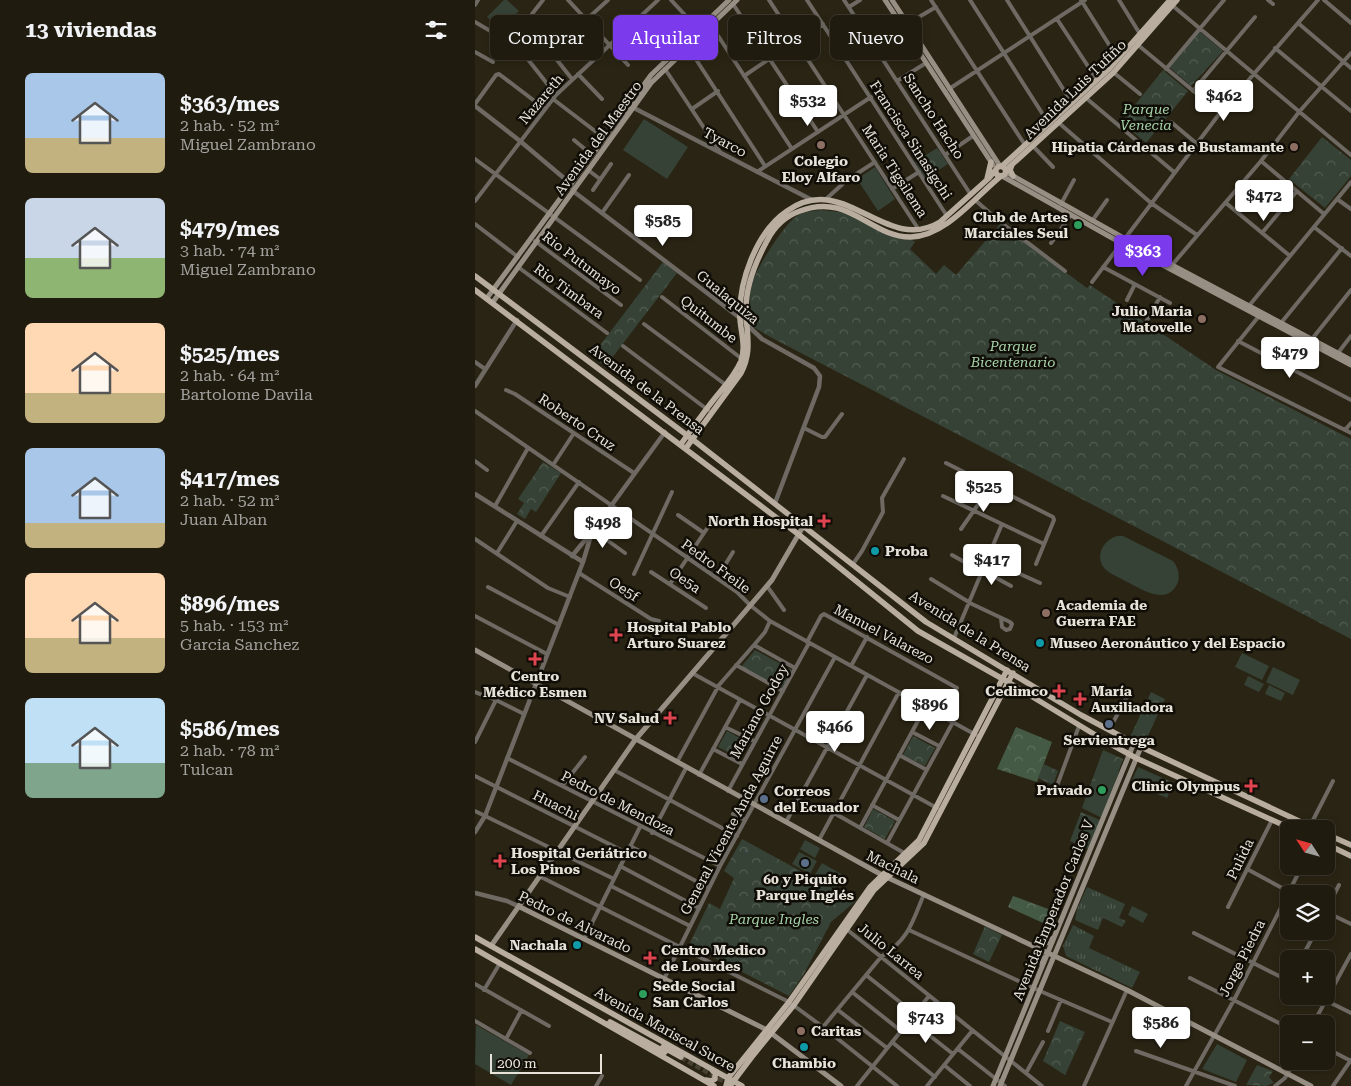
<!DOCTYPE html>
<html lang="es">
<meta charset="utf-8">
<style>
body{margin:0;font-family:"Roboto Serif",serif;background:#2d281d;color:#f1f3f6;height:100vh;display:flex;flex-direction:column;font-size:19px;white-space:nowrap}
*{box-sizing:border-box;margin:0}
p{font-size:16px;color:#a2a19e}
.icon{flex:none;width:28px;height:28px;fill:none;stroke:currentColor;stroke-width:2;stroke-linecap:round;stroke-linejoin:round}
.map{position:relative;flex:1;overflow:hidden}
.panel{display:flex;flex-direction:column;background:#201b0f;width:475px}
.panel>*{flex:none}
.top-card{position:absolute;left:15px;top:15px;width:475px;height:45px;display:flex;gap:10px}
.needle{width:32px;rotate:306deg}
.buttons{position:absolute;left:805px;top:820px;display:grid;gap:10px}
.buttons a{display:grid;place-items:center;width:55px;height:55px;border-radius:8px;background:#201b0f;box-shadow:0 2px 8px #0003,0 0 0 1px #3d392f;font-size:25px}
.scale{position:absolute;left:15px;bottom:12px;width:112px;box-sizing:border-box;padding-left:5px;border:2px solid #e7e3d9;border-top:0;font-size:14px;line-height:18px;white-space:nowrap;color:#e7e3d9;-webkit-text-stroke:4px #100d07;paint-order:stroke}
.price{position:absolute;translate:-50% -42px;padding:0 11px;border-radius:5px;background:#fff;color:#222;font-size:16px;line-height:32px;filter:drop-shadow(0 1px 2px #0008)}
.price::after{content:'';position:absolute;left:50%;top:30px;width:15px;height:11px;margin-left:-8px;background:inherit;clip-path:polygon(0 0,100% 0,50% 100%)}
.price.selected{background:#7c3aed;color:#fff}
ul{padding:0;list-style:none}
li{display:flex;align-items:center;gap:15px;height:125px;padding:0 25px}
li span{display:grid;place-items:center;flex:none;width:140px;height:100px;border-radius:8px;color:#555}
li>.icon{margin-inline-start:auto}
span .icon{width:60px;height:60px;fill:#fffc;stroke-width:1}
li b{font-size:21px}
h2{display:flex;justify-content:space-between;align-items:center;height:60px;padding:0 25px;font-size:21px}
.tag{padding:0 18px;border-radius:8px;background:#201b0f;box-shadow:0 2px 8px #0003,0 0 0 1px #3d392f;font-size:18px;line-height:45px}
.tag.selected{background:#7c3aed;color:#fff}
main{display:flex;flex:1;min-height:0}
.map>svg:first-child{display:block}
</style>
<main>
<section class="panel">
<h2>13 viviendas<svg class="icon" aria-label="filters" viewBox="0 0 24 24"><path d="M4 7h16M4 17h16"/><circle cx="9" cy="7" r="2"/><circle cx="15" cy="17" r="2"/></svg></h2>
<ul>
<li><span style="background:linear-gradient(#a9c7e8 65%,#c2b280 0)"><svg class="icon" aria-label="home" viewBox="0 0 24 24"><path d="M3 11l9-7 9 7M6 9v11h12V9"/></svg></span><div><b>$363/mes</b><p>2 hab. · 52 m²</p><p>Miguel Zambrano</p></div></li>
<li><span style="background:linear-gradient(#c9d6e8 60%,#8fb573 0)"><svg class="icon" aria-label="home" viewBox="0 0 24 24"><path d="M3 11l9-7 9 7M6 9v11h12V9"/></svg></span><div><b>$479/mes</b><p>3 hab. · 74 m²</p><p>Miguel Zambrano</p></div></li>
<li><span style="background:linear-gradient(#ffd9b3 70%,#c2b280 0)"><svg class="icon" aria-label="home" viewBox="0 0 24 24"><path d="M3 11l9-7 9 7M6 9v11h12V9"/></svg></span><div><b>$525/mes</b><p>2 hab. · 64 m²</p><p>Bartolome Davila</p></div></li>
<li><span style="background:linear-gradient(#a9c7e8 75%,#c2b280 0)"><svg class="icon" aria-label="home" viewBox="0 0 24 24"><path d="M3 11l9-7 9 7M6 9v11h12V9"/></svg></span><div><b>$417/mes</b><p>2 hab. · 52 m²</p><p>Juan Alban</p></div></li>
<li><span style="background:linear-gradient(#ffd9b3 65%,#c2b280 0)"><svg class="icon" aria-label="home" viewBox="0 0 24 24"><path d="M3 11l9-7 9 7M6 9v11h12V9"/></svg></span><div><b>$896/mes</b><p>5 hab. · 153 m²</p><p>Garcia Sanchez</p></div></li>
<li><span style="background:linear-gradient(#bfe0f5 65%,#7fa58c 0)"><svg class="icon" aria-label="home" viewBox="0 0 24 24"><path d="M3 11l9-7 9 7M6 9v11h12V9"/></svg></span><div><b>$586/mes</b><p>2 hab. · 78 m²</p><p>Tulcan</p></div></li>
</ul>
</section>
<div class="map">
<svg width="876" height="1086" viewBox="0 0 876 1086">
<defs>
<pattern id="grass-tufts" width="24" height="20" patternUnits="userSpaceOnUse" patternTransform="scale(1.25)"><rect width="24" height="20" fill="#354235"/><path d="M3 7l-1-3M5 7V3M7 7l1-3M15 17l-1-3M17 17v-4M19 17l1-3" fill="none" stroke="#525d52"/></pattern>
<pattern id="forest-crowns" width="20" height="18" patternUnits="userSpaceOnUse" patternTransform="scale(1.25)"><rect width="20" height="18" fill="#445a45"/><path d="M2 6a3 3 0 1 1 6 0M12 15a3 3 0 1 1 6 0" fill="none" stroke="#5f725f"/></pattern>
<pattern id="park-crowns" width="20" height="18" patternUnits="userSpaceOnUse" patternTransform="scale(1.25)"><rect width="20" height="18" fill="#354235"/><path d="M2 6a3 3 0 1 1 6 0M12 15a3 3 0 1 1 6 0" fill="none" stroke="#525d52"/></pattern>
</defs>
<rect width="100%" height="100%" fill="#2a2414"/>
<path fill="url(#grass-tufts)" d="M612 887 650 904 644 918 651 921 647 927 628 918 623 930 600 920 602 909Z
M598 925 619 936 614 948 665 972 657 988 591 956 588 946Z"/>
<path fill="url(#forest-crowns)" d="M541 727 577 742 562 782 522 769Z
M538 896 584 913 577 927 533 907Z"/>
<path fill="url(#park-crowns)" d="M724 31 748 51 716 86 694 67Z
M688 70 713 91 671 143 646 122Z
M847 137 876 160V176L850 208 814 179Z
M462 148 473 164 450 179 440 162Z
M346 210 373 213 437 240 440 242 435 249 461 274 469 265 481 275 525 224 612 288 615 285 741 370 876 439V639L299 339 278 327C276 312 273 299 277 284 280 270 306 230 318 219 325 212 336 211 346 210Z
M188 262 202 273 130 367 117 356Z
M68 462 86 473 61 512 56 509 50 519 42 514 49 503 43 499Z
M280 650 317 670 307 689 266 667Z
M676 692 690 699 669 744 655 737Z
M252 731 274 743 266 759 243 747Z
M438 736 460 748 450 766 428 755Z
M628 750 648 759 627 818 607 808Z
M569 764 583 771 578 785 563 778Z
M663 767 699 783 692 798 656 782Z
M398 809 420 821 410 839 389 827Z
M606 812 625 820 613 849 595 841Z
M267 839 381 901 356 922 329 974 314 996 214 945 234 903 245 909 259 878 249 871Z
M510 926 527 935 514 962 498 954Z
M585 1021 610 1032 590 1075 568 1061Z
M782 1065 798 1071 794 1077 799 1083 791 1086 771 1085Z"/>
<path fill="#354235" d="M29 0H32L44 11 26 30 12 17Z
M169 119 213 147 192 179 148 150Z
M847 140 859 150 849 162 837 153Z
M400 167 420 199 403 211 382 179Z
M857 175 866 182 855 196 846 188Z
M642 536H648L698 561C703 567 705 575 703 582 693 608 665 588 650 581 644 577 635 574 630 569 619 557 628 540 642 536Z
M767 653 794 666 787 680 760 667Z
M798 667 825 680 818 695 791 682Z
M773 676 789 684 784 692 769 685Z
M794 685 810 693 806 701 790 694Z
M626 765 644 772 627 815 610 809Z
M330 840 345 848 340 858 325 849Z
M324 852 342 861 335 874 317 864Z
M347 863 368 875 361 889 339 876Z
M657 906 673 914 668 923 653 915Z
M1 1025 54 1055 36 1085 0 1064Z
M742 1044 772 1060 761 1082 727 1069Z"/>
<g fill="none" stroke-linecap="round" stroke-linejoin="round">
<path stroke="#566a81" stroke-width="1" d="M270 850 272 852
M297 875 301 879
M301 884 303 887
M302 890 303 894
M304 897V899"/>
<path stroke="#464132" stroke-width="5.5" stroke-dasharray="5.5 3" stroke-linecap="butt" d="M206 1057 256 1085"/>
<path stroke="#6e6962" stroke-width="4" d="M68 0 57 14 56 27 97 79
M93 0 153 65
M196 0 223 29
M294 0 444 230
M332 0 472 216
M369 0 496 195
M456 0 550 145
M495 0 574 124
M532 0 597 103
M606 0 643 59
M644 0 665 34
M793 0 798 4
M849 0 876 23
M258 4 343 132
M0 5 3 0
M698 6 876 155
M374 7 385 0
M582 19 622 80
M111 20 133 0
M0 22 44 48 81 95
M823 23 876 68
M432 24 461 7
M236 25 317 149
M155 26 173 47
M322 41 348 24
M663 45 745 113
M213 47 290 166
M800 48 876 111
M0 52 18 62
M190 69 245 152
M691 69 749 0
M638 72 665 94
M103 74 127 99
M269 76 294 59
M422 81 451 63
M474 89 610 0
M718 91 780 17
M611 98 699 172
M78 99 133 141
M0 104 21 75 24 74 70 109
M217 109 243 91
M696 122 721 143
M584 123 676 203 722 235
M99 140 117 155
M558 146 578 167
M470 155 498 136
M0 159 165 280
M786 161 849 214
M113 170 125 179
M282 172 396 97
M417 189 444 172
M118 190 136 164
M862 199 876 209
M350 200 372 180 400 162
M500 200 524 221 590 271
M0 201 81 95 183 0
M751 203 815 256
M586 204 599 180
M127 213 154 175
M617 221 632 200
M0 224 43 257
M839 227 876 256
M787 233 822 191
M60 241 146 305
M576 243 596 215
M697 265 786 161 824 112 876 53
M43 267 132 333
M628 267 695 303
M617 282 745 113 843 0
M187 297 267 359
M652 300 660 284
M773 307 876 182
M784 316 743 367 876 433
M671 322 685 297
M806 323 867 248
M169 324 251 385
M837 339 876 290
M763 341 876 400
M148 346 233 410
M863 353 876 336
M0 362 10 369
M31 390 40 394 159 473
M0 411 262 592 275 605 295 621 501 735
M329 428 347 437H350L367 414
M870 430 876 423
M0 461 12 470
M471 463 578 517 579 520 561 564
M78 465 99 433
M468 496 569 544
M20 506 53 448
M203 515 229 533
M486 529 516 486
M118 530 150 553
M66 536 104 482
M0 539 73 588 95 597
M22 553 42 521
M477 555 507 572
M512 559 565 583
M378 564 387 551 408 512 407 498 429 459
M507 570 536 586
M176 572 231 608
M104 573 176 619 184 621
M159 574 197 492
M242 578 258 552
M456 579 497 604 535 622 537 624 535 629 531 630 527 627 526 618
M195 584 235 524
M292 586 309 610
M13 587 84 625
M0 616 72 654
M479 638 527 524
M332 642 346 616 349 614 482 688 468 717
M279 645 320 668
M261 665 308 691
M376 666 392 637
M217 673 462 808
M0 692 21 700 49 714
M250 727 279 741
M634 730 655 691
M437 732 464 746
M0 742 21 700
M238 749 267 764
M424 755 452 770
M32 758 245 866
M202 762 244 685 279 645 290 632 295 621
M139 770 262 836
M224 775 265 700
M0 776 152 853
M87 786 110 757
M253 791 334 643
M579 794 604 726
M397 805 424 820
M0 811 139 879
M359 813 431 854
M258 814 270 820
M311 822 392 675
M835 826 858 781
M385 828 451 706
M177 833 211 768
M344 840 424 692
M412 843 478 722
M155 846 234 888
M145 866 224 908
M772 869 818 894
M66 877 314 1002 348 1027 422 1086
M136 886 215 926
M753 907 797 820
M851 910 864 885
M851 912 876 924
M370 928 567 1086
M434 930 565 991 637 1022
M719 933 814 981
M109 939 165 827
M826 959 841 931
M391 975 440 1014
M715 978 814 1028
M189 979 245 866 360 657
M0 984 74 1026
M9 990 25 963
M377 992 426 1031
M842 996 876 1013
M363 1010 412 1048
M435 1020 478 1054
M0 1021 55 1053
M838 1024 876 954
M348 1027 406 957C434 939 437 923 449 894
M573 1031 586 1000
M31 1039 46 1011
M417 1042 460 1077
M851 1048 876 1061
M483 1049 530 1086
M661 1051 760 1086
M469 1065 495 1086
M551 1073 568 1042
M121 1086 127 1076
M382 1086 454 996
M452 1086 497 1031
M609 1086 652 990
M711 1086 759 1000 827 866
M800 1086 810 1078 819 1061
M858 1086 876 1060"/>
<path stroke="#6e6962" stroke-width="4.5" d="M0 106 45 141 96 184 98 191 265 318 287 339 339 368 345 376 344 387 300 503
M157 107 337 200
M0 386 42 320
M0 494 108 562
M97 556 115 534
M0 832 10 816 108 562 117 532 190 432
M0 893 32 901 45 907"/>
<path stroke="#988f84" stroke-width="5" d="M410 0 518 165
M417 0 525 166
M531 172 697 265 876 360
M527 176 646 243 876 365
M12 298 176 75 254 0
M18 302 176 83 262 0
M0 650 407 875 652 990 836 1086
M45 907 292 1030 366 1086
M559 945 570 944 578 938
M16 946 160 740 297 580 329 525
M561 948 566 953 567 965
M518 1086 659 743
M525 1086 666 747"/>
<path stroke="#b8ad9f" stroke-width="5.5" d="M537 165 535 170 538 176
M527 166 634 69 695 0
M531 170 638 73 702 0
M512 179 516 162
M0 276 217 439 451 622 606 715 666 747 841 829
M0 290 323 534 443 631 533 682 632 742 661 758 817 829
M206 444C217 429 228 413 240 398 249 387 260 375 266 361 271 347 266 333 265 319 263 283 281 232 312 211 370 170 410 255 465 222L514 178 523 167 527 166 531 170 530 174 527 176 522 175 521 172
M211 448 266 373C278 350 271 333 271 309 271 286 281 261 292 241 299 227 311 216 325 211 374 192 396 238 436 237 471 236 500 197 526 176
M851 834 876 845
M851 844 876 856
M0 937 267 1086
M0 949 239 1086
M135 1022 190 1052
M188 1047 206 1057
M231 1080 236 1081 240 1079V1073L237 1070
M251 1086 253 1078 314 1002 395 887 444 840 532 670
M255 1086 276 1058 319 1005 399 890 449 843 538 673"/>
</g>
<g fill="#8d6e63" stroke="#100d07" stroke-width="2">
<circle cx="346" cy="145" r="5"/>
<circle cx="819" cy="147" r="5"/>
<circle cx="727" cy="319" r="5"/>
<circle cx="571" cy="613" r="5"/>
<circle cx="326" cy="1031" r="5"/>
</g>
<g fill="#2e9e5b" stroke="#100d07" stroke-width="2">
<circle cx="603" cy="225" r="5"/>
<circle cx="627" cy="790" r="5"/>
<circle cx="168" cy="994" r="5"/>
</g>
<g fill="#e0444e" stroke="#100d07" stroke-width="2">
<path d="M346.5 513.5h5v5h5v5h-5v5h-5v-5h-5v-5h5z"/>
<path d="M138.5 627.5h5v5h5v5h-5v5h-5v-5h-5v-5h5z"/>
<path d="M57.5 651.5h5v5h5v5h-5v5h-5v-5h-5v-5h5z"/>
<path d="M581.5 683.5h5v5h5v5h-5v5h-5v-5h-5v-5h5z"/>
<path d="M602.5 691.5h5v5h5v5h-5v5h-5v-5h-5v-5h5z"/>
<path d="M192.5 710.5h5v5h5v5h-5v5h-5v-5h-5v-5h5z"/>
<path d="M773.5 778.5h5v5h5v5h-5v5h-5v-5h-5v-5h5z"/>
<path d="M22.5 853.5h5v5h5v5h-5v5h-5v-5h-5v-5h5z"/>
<path d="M172.5 950.5h5v5h5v5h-5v5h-5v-5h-5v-5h5z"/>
</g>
<g fill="#0f9aa8" stroke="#100d07" stroke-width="2">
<circle cx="400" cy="551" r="5"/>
<circle cx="565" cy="643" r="5"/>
<circle cx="102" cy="945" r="5"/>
<circle cx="329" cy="1047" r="5"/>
</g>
<g fill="#5c6f8a" stroke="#100d07" stroke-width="2">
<circle cx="634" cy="724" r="5"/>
<circle cx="289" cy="799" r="5"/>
<circle cx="330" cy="863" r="5"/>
</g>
<g text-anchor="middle" stroke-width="5" stroke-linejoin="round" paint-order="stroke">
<g font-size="14" fill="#e7e3d9" stroke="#100d07">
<text transform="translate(600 89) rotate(-44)" y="5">Avenida Luis Tufiño</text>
<text transform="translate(66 99) rotate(-50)" y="5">Nazareth</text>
<text transform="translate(459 116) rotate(57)" y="5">Sancho Hacho</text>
<text transform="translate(123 138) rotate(-54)" y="5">Avenida del Maestro</text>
<text transform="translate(436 140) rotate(57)" y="5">Francisca Sinasigchi</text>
<text transform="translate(250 142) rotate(28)" y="5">Tyarco</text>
<text transform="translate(420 171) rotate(57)" y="5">Maria Tigsilema</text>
<text transform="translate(107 263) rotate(37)" y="5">Rio Putumayo</text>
<text transform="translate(94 291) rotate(36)" y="5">Rio Timbara</text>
<text transform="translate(253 297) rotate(39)" y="5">Gualaquiza</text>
<text transform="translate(234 319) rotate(38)" y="5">Quitumbe</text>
<text transform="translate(172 389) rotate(37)" y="5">Avenida de la Prensa</text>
<text transform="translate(102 422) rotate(34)" y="5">Roberto Cruz</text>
<text transform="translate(241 566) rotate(36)" y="5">Pedro Freile</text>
<text transform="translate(210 580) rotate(34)" y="5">Oe5a</text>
<text transform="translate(149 589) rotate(33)" y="5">Oe5f</text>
<text transform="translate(495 631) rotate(32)" y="5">Avenida de la Prensa</text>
<text transform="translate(409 634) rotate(28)" y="5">Manuel Valarezo</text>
<text transform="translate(284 711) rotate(-61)" y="5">Mariano Godoy</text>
<text transform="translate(143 803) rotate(27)" y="5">Pedro de Mendoza</text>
<text transform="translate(81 805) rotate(27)" y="5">Huachi</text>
<text transform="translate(256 825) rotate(-62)" y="5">General Vicente Anda Aguirre</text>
<text transform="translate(765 859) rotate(-64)" y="5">Pulida</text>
<text transform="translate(418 867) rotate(26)" y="5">Machala</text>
<text transform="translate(578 910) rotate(-68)" y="5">Avenida Emperador Carlos V</text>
<text transform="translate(100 922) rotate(26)" y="5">Pedro de Alvarado</text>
<text transform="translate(416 951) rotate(39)" y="5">Julio Larrea</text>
<text transform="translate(767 958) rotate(-63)" y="5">Jorge Piedra</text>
<text transform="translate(190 1029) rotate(29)" y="5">Avenida Mariscal Sucre</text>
</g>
<g font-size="14" font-style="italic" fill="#a6d2a9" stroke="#100d07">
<text x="671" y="114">Parque<tspan x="671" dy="16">Venecia</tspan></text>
<text x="538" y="351">Parque<tspan x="538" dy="16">Bicentenario</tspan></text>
<text x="299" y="924">Parque Ingles</text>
</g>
<g font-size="14" font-weight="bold" fill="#e7e3d9" stroke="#100d07" text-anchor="start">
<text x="809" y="152" text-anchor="end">Hipatia Cárdenas de Bustamante</text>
<text x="346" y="166" text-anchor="middle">Colegio<tspan x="346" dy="16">Eloy Alfaro</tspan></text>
<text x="593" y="222" text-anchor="end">Club de Artes<tspan x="593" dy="16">Marciales Seul</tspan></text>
<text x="717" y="316" text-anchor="end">Julio Maria<tspan x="717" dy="16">Matovelle</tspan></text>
<text x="338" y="526" text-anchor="end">North Hospital</text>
<text x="410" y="556">Proba</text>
<text x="581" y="610">Academia de<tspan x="581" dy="16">Guerra FAE</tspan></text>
<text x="152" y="632">Hospital Pablo<tspan x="152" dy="16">Arturo Suarez</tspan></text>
<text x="575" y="648">Museo Aeronáutico y del Espacio</text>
<text x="60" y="681" text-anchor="middle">Centro<tspan x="60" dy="16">Médico Esmen</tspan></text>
<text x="573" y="696" text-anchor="end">Cedimco</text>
<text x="616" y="696">María<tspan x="616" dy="16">Auxiliadora</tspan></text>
<text x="184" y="723" text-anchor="end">NV Salud</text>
<text x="634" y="745" text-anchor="middle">Servientrega</text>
<text x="765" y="791" text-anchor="end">Clinic Olympus</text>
<text x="617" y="795" text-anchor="end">Privado</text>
<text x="299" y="796">Correos<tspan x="299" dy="16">del Ecuador</tspan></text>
<text x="36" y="858">Hospital Geriátrico<tspan x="36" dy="16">Los Pinos</tspan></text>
<text x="330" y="884" text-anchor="middle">60 y Piquito<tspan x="330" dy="16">Parque Inglés</tspan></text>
<text x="92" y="950" text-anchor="end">Nachala</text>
<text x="186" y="955">Centro Medico<tspan x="186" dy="16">de Lourdes</tspan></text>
<text x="178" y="991">Sede Social<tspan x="178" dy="16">San Carlos</tspan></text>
<text x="336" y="1036">Caritas</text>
<text x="329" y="1068" text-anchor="middle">Chambio</text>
</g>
</g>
</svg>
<div class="buttons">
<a><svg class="needle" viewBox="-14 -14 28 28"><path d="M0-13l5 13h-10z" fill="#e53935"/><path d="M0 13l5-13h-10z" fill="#a2a19e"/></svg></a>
<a><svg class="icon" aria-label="layers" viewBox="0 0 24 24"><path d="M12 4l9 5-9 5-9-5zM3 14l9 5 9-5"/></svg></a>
<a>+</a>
<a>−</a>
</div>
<div class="scale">200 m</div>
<b class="price" style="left:749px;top:122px">$462</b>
<b class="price" style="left:333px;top:127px">$532</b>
<b class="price" style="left:789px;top:222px">$472</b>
<b class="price" style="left:188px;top:247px">$585</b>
<b class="price selected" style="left:668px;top:277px">$363</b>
<b class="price" style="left:815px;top:379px">$479</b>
<b class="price" style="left:509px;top:513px">$525</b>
<b class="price" style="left:128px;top:549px">$498</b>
<b class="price" style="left:517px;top:586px">$417</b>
<b class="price" style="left:455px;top:731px">$896</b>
<b class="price" style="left:360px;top:753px">$466</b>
<b class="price" style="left:451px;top:1044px">$743</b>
<b class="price" style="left:686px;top:1049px">$586</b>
<div class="top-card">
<a class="tag">Comprar</a>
<a class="tag selected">Alquilar</a>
<a class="tag">Filtros</a>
<a class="tag">Nuevo</a>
</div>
</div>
</main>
